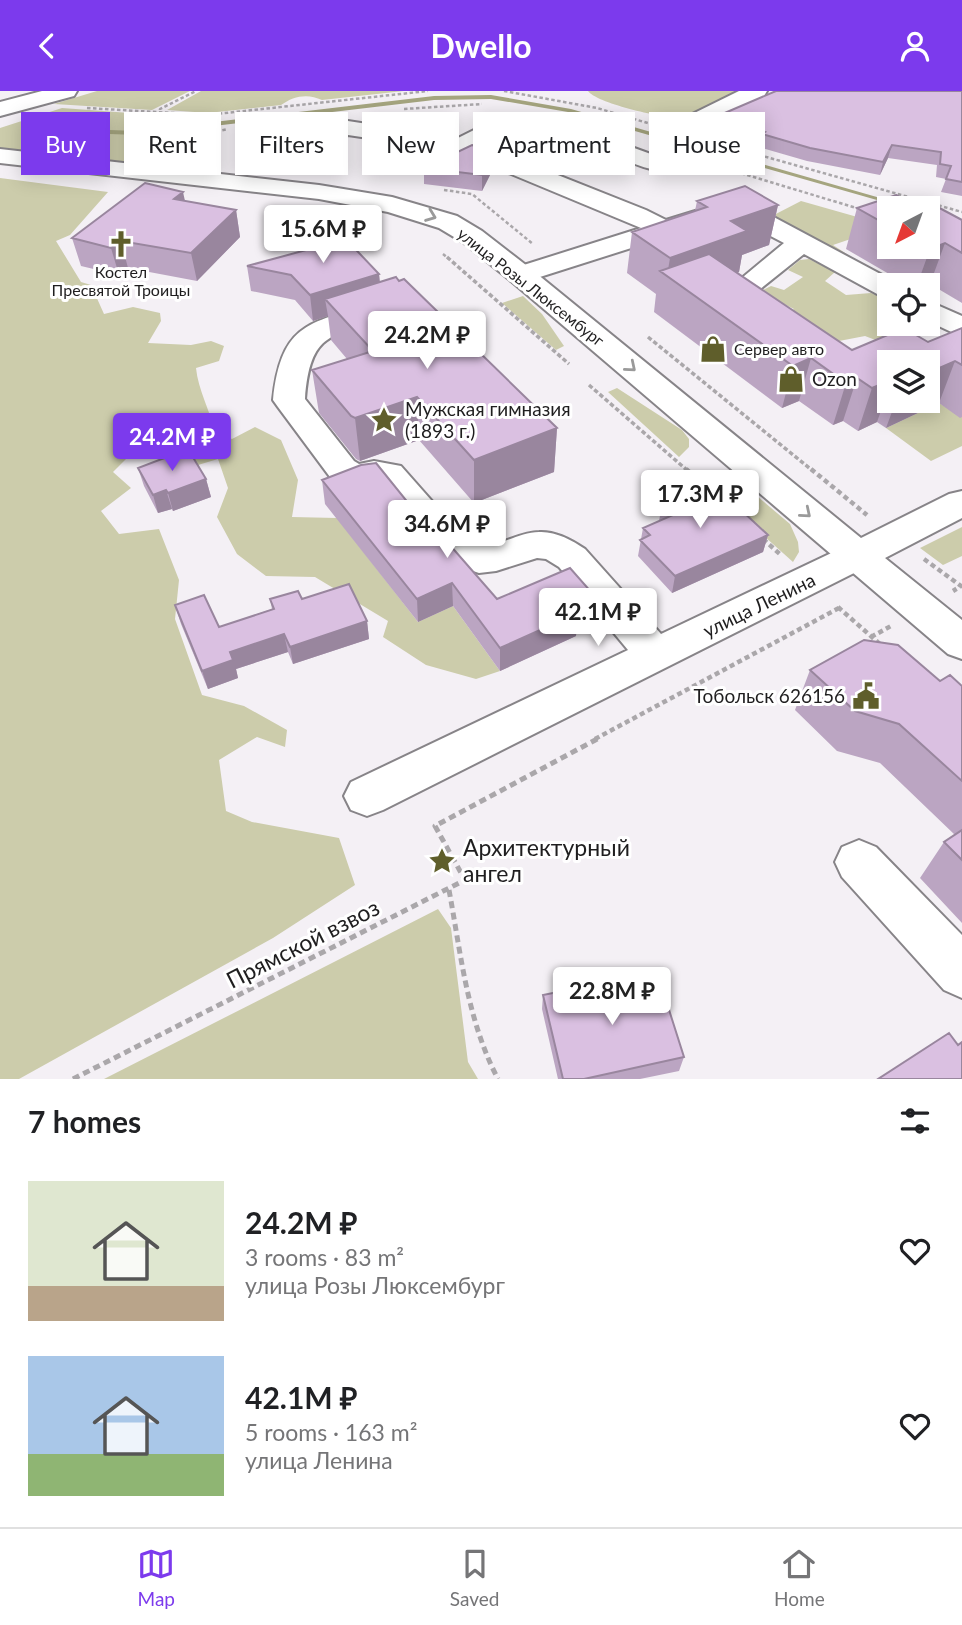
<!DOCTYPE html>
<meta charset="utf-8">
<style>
body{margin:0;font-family:Lato,sans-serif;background:#f2f2f2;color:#202124;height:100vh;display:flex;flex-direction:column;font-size:26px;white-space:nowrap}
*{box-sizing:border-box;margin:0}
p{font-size:23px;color:#757577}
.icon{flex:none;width:38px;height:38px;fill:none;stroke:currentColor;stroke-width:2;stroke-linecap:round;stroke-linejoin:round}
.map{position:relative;height:988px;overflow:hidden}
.panel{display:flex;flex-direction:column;background:#fff;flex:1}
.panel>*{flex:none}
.top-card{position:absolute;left:21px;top:21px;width:920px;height:63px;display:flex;gap:14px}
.needle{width:46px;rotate:221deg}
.controls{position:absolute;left:877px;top:105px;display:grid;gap:14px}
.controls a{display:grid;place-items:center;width:63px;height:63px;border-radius:0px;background:#fff;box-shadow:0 4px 18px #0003;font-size:35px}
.price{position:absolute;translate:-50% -60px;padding:0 16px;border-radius:7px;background:#fff;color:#222;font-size:23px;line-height:46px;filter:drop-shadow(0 2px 4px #0008)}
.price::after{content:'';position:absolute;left:50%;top:42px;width:21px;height:16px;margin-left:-10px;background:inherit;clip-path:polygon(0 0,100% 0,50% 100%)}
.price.current{background:#7c3aed;color:#fff}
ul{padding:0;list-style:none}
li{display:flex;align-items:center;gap:21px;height:175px;padding:0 28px}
li span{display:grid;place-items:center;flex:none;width:196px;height:140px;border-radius:0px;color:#555}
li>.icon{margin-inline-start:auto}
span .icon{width:84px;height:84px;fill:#fffc;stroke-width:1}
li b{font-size:30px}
h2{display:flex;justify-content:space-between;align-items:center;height:84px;padding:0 28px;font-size:30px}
.tag{padding:0 24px;border-radius:0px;background:#fff;box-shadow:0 4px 18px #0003;font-size:24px;line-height:63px}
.tag.current{background:#7c3aed;color:#fff}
header{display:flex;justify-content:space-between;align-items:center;height:91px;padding:0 28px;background:#7c3aed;color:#fff;font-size:32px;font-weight:700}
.menu{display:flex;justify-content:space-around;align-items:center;height:98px;border-top:2px solid #e0e0e0;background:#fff;font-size:19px;color:#757577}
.menu a{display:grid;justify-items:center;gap:4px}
.menu .current{color:#7c3aed}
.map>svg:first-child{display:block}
</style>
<header><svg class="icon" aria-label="back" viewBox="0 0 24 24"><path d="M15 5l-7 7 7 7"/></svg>Dwello<svg class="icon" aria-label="person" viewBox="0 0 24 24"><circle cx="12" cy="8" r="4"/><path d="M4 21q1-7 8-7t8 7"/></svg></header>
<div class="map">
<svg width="962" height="988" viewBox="0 0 962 988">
<rect width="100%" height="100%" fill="#f4f0f5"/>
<path fill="#ccccab" d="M97 0H190L152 19 54 13Z
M201 0H404L322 9C308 2 293 5 281 14L208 22 167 19Z
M588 0H740C725 8 708 21 692 26 675 31 597 13 588 0Z
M62 17 157 24 150 55 131 72 0 58V37Z
M0 87 108 101 70 144 56 150 81 191 91 194 104 223 133 216 160 222 161 230 148 252 191 254 211 250 224 255 219 270 196 277C198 298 210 320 215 341L232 348 255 336 281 349 298 389 292 426 337 427 418 531 453 515 500 580 476 588 426 574 383 546 388 530 315 486 266 485 237 463 217 426 228 397 218 368 198 374 177 345 144 350 113 381 131 397 101 420 119 443 159 438 179 489 175 528 202 604 244 615 287 639 285 656 257 646 219 669 226 720 252 731 339 747 355 794 273 847 19 988H0Z
M801 110 889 135 833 154 862 173 841 165 770 126Z
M809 168 835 181 825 190 846 204 871 202 889 210V233H912L885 250H878L865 245 839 250 781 227 794 218 776 209 755 203 771 195 784 199 803 186 788 179 800 169Z
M523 205 542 223 564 255 556 259 502 212Z
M617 297 682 339 689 348V356L679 366 608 301Z
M939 312 962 326V355L931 370 886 337Z
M708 380 732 384 790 433 798 451 799 461 793 471 695 383Z
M962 436V465L943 474 920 457Z
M438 818 451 837 468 971 478 988H104Z"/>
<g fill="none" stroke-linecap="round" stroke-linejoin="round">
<path fill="#a5a57f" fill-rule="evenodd" d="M491 4 571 18 915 117H905L568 21 491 8 434 9 138 44 24 40 21 38 24 36 138 40 434 5Z"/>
<defs>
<path id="minor" d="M739 0H767L764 5 684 45H668L665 40 668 35Z
M524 23 568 33 659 66 663 71 659 76 651 78C611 68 550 27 509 38 499 41 489 48 480 53L646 119 666 129 731 109 753 115 901 194H889V206L879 204 804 163 754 203 781 225 776 231C757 236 731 221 725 201L784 152 732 125 521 192 511 190 507 184 511 178 641 137 456 60 348 44 255 55 247 53 243 48 247 43 255 41 348 30 458 47 496 28Z
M928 210 962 225V246L928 230Z
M379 213 389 216 394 222 389 228C331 244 310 241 305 308L354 370 359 373 374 370 401 375 469 452C493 462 515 441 539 441 555 440 572 449 585 458L661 543 844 456 857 452 870 456 876 465 870 474 383 719 367 725 351 719 344 705 351 691 628 559 559 476 546 468 537 467 496 480 479 482 443 470 378 393 354 396 330 386 278 316 273 309C281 231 311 230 379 213Z
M859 749 876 756 962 844V907L944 899 842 786 835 771 842 756Z"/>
<path id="major" d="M42 0H77L74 5 0 25V11Z
M0 58 319 94 392 106 457 125 482 140 531 178 861 447 949 403 962 400V427L885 467 962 529V568L948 563 511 190 464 152 439 137 388 121 319 108 0 72Z"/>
</defs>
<use href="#minor" stroke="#878488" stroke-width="4"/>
<use href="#major" stroke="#878488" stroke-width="4"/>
<path stroke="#aaa7aa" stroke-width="2.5" stroke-dasharray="3.5 2.5" stroke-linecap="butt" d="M504 0 597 17 651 33
M87 17 207 24 428 0
M404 18 482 13
M713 51 962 121
M158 54 228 38
M158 55 160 18 196 0
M684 65 863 119
M444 99 472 103 533 153
M443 163 449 168"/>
<path stroke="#aaa7aa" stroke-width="3.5" stroke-dasharray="4.5 2.5" stroke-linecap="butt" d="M447 166 569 273
M648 246 813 380
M589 294 688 380"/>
<path stroke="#aaa7aa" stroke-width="4.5" stroke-dasharray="5 3.5" stroke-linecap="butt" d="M686 378 710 399
M811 378 867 424
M763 448 782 465
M924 468 961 495 953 500
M838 516 881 554
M871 546 891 535
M595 648 839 517"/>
<path stroke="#aaa7aa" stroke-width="5" stroke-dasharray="7 4.5" stroke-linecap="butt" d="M449 799C461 863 467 929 498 988
M73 988 465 789 435 735 599 647"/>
<use href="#minor" fill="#fff" fill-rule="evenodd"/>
<use href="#major" fill="#fff" fill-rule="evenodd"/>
</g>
<path fill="#bba5c2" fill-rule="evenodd" d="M962 0V105L941 101 946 88 936 86 937 74 888 67 880 84 807 70 759 56 760 53 718 36 720 24Z
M493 62V78L482 100 424 93V77Z
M185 110 236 119 240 146 197 190 128 177 119 184 81 175 72 147Z
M697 110 778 114 769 154 742 164 739 181 737 182 852 259 928 251 962 237V326L960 327 939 312 886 337 877 331 858 340 843 330 833 334 799 310 782 317 654 221 656 203 627 182 632 141 695 120ZM889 271 928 310H889Z
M857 117H889V156H928L962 129V212L930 193 927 194H908L846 158Z
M305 152 379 183 380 191 557 337 554 381 474 412 419 349 360 370 356 368 319 322 312 279 347 268 331 249 328 225 313 230 295 209 251 200 247 175 306 159Z
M138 377 206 388 211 406 173 420 172 418 158 422 144 395Z
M322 389 426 434 497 508 590 526 577 532 576 545 500 580 453 515 418 531 325 413Z
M662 414 768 444 763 461 672 502 638 465 643 437 659 430Z
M270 508H302L367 530 369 548 293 573 288 561 236 578 238 587 208 598 181 533 175 514 219 536 272 518Z
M810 579 940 590 962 595V832L920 787 944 751 955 744 880 672 837 660 795 619Z
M543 904 684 966 679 980 640 988H558L542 918Z"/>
<path fill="#99869e" d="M892 54 888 67 880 84 883 71Z
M493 62V78L482 100V84Z
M183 101 189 128 174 108Z
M778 114 769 154 742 164 739 181 687 200 667 185 670 167 731 130Z
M236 119 240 146 197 190 191 162Z
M121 150 128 177 119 184 111 157Z
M945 152 930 193 927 194H917L930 158Z
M379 183 381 208H325L328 225 313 230 310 204Z
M811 267 799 310 782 317 793 275Z
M955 270 939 312 886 337 896 310H928V282Z
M857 287 843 330 833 334 846 292Z
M889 290V297L877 331 858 340 872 297Z
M417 306 419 349 360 370 355 327Z
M557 337 554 381 474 412V369Z
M206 388 211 406 173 420 168 402Z
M166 399 172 418 158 422 153 404Z
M768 444 763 461 672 502 675 485Z
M452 492 453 515 418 531 417 508Z
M593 503 590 526 577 532 576 545 500 580V557L571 512Z
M367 530 369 548 293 573 290 556Z
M284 543 288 561 236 578 238 587 208 598 202 580 230 561Z"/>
<path fill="#dac0e1" stroke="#99869e" stroke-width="2" d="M776 0H962V91L946 88 951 75 940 73 941 61 892 54 883 71 810 57 762 43 765 41 720 24Z
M472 54 493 62 482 84 424 77Z
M145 92 183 101 174 108 236 119 191 162 121 150 111 157 72 147Z
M745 95 778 114 731 130 747 140 670 167 632 141 707 116 697 110Z
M896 104 920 117H889V135L857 117Z
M932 113 962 129V162L945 152 930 158 926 156H928V117H921Z
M341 143 379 183 310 204 291 184 247 175 310 158 305 152Z
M709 163 852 259 904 237 928 251 962 237V274L955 270 928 282V271H889V290L872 297 857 287 846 292 811 267 793 275 660 180Z
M396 186 399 190 404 188 557 337 474 369 417 306 355 327 351 325 312 279 373 260 325 208Z
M188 358 206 388 168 402 166 399 153 404 138 377Z
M376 372 426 434 449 453 497 508 570 477 593 503 571 512 578 522 500 557 452 492 417 508 322 389 361 374Z
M713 393 768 444 675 485 640 449 650 444 643 437 673 424 662 414Z
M349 493 367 530 290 556 284 543 230 561 233 569 202 580 175 514 204 504 219 536 274 518 270 508 298 500 302 508Z
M864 549 898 554 940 590 950 584 962 595V690L899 633 855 620 810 579Z
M962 739V769L944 751Z
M657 881 684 966 584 988H563L543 904Z
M949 942 958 954 962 951V988H878Z"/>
<defs><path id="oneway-chevron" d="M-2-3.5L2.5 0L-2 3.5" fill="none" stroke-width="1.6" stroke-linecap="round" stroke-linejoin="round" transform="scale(1.75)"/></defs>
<g stroke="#9a9a9a">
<use href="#oneway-chevron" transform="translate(431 125) rotate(21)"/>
<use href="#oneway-chevron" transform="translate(631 276) rotate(40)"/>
<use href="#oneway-chevron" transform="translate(806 422) rotate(40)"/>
</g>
<defs>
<symbol id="church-bare" viewBox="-9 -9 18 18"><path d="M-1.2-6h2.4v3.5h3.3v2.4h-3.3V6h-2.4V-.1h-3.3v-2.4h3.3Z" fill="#5f5e2b" stroke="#fff" stroke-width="2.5" paint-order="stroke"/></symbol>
<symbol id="shop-bare" viewBox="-9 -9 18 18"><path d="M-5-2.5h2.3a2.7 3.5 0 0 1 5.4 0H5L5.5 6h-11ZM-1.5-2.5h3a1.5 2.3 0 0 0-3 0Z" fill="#5f5e2b" stroke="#fff" stroke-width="2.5" paint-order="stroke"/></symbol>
<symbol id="sight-bare" viewBox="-9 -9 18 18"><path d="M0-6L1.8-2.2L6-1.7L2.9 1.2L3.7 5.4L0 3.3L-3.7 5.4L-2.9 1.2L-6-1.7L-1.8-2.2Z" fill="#5f5e2b" stroke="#fff" stroke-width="2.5" paint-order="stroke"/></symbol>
<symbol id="civic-bare" viewBox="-9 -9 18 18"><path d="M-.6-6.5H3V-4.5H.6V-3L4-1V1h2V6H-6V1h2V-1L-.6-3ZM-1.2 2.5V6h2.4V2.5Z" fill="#5f5e2b" stroke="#fff" stroke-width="2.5" paint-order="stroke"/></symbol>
</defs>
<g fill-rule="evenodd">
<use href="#church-bare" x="102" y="134" width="38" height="38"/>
<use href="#shop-bare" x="694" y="239" width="38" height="38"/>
<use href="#shop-bare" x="772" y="269" width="38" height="38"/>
<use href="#sight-bare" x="365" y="310" width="38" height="38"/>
<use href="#civic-bare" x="847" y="586" width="38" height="38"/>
<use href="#sight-bare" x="423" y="751" width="38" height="38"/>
</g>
<g text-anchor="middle" stroke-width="6" stroke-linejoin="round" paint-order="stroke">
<g font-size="16" fill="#1f1e1f" stroke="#fff">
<text x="121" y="187">Костел<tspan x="121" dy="18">Пресвятой Троицы</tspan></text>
<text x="734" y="264" text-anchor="start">Сервер авто</text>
</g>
<g font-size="16" fill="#1f1e1f" stroke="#fff">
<text transform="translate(531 196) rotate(38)" y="6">улица Розы Люксембург</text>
</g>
<g font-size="19" fill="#1f1e1f" stroke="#fff" text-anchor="start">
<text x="812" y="295">Ozon</text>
<text x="405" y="325">Мужская гимназия<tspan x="405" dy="22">(1893 г.)</tspan></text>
<text x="845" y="612" text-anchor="end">Тобольск 626156</text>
</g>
<g font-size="19" fill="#1f1e1f" stroke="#fff">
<text transform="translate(759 514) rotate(-26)" y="7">улица Ленина</text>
</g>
<g font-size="23" fill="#1f1e1f" stroke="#fff" text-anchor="start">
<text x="463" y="765">Архитектурный<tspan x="463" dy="26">ангел</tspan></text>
</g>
<g font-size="23" fill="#1f1e1f" stroke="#fff">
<text transform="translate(303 853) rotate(-27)" y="8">Прямской взвоз</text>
</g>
</g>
</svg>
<div class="controls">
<a><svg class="needle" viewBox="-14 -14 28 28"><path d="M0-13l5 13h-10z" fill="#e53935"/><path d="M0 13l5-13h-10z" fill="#757577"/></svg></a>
<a><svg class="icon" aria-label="locate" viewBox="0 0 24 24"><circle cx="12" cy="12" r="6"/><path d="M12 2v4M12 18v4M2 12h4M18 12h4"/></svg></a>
<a><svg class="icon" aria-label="layers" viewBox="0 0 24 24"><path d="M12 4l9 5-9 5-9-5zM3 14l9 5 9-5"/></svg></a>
</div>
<b class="price" style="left:323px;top:174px">15.6M ₽</b>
<b class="price" style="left:427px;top:280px">24.2M ₽</b>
<b class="price current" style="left:172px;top:382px">24.2M ₽</b>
<b class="price" style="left:700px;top:439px">17.3M ₽</b>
<b class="price" style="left:447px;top:469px">34.6M ₽</b>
<b class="price" style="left:598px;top:557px">42.1M ₽</b>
<b class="price" style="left:612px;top:936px">22.8M ₽</b>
<div class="top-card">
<a class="tag current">Buy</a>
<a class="tag">Rent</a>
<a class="tag">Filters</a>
<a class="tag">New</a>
<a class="tag">Apartment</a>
<a class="tag">House</a>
</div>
</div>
<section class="panel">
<h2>7 homes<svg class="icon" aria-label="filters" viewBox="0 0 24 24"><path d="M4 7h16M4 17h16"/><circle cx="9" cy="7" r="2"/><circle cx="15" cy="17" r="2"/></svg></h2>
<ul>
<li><span style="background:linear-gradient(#dfe7d0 75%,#b9a48a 0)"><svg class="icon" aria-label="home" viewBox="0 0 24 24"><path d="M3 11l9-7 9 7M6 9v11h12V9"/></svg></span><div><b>24.2M ₽</b><p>3 rooms · 83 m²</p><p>улица Розы Люксембург</p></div><svg class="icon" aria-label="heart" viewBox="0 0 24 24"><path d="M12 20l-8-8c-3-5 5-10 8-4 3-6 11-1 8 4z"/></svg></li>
<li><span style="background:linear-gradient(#a9c7e8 70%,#8fb573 0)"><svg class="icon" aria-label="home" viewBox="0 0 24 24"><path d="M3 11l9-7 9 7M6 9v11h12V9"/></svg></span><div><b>42.1M ₽</b><p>5 rooms · 163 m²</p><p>улица Ленина</p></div><svg class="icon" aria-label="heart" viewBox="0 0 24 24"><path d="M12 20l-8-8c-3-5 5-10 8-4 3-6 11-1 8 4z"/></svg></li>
</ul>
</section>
<nav class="menu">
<a class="current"><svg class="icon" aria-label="map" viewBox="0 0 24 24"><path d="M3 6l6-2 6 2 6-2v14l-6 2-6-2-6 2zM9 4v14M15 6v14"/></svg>Map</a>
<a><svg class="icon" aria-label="saved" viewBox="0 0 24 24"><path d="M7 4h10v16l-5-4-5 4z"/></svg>Saved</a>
<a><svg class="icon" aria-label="home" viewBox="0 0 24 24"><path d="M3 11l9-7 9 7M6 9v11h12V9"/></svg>Home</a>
</nav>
